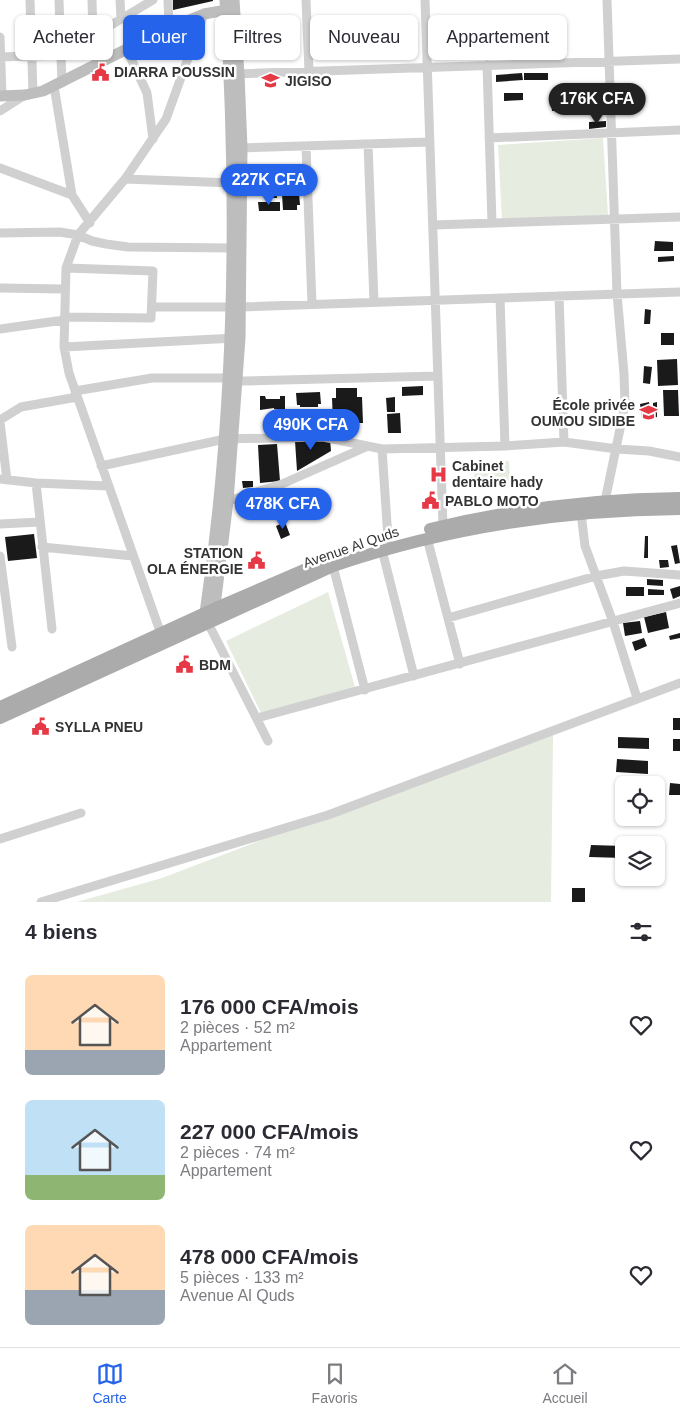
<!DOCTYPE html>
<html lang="fr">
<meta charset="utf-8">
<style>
body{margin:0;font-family:Helvetica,sans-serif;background:#f2f2f3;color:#2b2b33;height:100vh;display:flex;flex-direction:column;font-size:19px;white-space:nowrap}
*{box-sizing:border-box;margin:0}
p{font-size:16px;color:#7c7c81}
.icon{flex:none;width:28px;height:28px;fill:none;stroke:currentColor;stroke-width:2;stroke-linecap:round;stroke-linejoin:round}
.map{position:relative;height:902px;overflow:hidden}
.panel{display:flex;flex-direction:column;background:#fff;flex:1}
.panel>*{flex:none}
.guide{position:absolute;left:15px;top:15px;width:650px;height:45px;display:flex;gap:10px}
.fabs{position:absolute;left:615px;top:776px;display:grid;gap:10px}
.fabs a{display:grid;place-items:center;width:50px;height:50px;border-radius:8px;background:#fff;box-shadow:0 1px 4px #0004;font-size:25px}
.price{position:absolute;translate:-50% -42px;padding:0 11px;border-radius:18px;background:#2563eb;color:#fff;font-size:16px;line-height:32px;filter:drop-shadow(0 1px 2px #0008)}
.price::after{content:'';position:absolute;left:50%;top:30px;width:15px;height:11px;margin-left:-8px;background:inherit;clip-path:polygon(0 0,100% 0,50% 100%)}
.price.on{background:#222;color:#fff}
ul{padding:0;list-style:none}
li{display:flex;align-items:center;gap:15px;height:125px;padding:0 25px}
li span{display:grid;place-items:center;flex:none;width:140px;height:100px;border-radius:8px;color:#555}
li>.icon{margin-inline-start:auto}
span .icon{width:60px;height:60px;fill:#fffc;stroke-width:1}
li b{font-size:21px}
h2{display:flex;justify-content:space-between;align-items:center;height:60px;padding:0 25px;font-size:21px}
.chip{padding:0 18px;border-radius:8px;background:#fff;box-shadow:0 1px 4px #0004;font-size:18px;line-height:45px}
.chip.on{background:#2563eb;color:#fff}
.dock{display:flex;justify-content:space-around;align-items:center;height:70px;border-top:1px solid #e1e1e2;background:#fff;font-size:14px;color:#7c7c81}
.dock a{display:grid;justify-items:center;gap:2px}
.dock .on{color:#2563eb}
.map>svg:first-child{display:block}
</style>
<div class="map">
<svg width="680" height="902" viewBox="0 0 680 902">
<rect width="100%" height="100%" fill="#fff"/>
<path fill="#e6ecdf" d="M603 138 608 215 502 221 498 145Z
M509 461 510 485 475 486 473 463Z
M328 592 355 687 262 715 226 641Z
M553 735 551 902H77L162 878 262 840 319 822Z"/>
<path fill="#1a1a1a" d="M173 0H213V1L173 10Z
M522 73 523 80 496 82V75Z
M524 73H548V80H524Z
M504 93H523V100L504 101Z
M604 100V107L588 108 587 101Z
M551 101H575V110L552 111Z
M606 121V127L589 129V122Z
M278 173V181L263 182 262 174Z
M300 173 301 180 281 182 280 175Z
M268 185H276L277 198H269Z
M299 193 300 205H297V210H283L282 194Z
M258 202H280V211H259Z
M655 241 673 242V251H654Z
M674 256V261L658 262V257Z
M645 309 651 310 650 324H644Z
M661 333H674V345H661Z
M677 359 678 385 658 386 657 360Z
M644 366 652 367 650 384 643 383Z
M423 386V395L402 396V387Z
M336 388H357V397H362L363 423H333L332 398H336Z
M663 390H678L679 416H664Z
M320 392 321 404H318V407H300V405H297L296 393Z
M260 396H265L266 399H280V396H285V409H274V408L260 410Z
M395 397V412H387L386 398Z
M649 402 651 417 642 419 640 404Z
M657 402V417L653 418V403Z
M400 413 401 433H388L387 414Z
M330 439 331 451 297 471 295 441Z
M277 444 280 481 260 483 258 445Z
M242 481H253V487L243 488Z
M285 522 290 535 281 539 276 526Z
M34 534 37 558 8 561 5 537Z
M645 536H648V558H644Z
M677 545 680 563 675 564 671 546Z
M659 560H668L669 567 660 568Z
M647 579 663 580V586L647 585Z
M680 586V596L673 599 670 589Z
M626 587H644V596H626Z
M648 589 664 590V595H648Z
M666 612 669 628 648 633 644 617Z
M640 621 642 633 625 636 623 623Z
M680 633V638L670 640 669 636Z
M644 638 647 646 635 651 632 642Z
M673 718H680V730H673Z
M618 737 649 738V749L618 748Z
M673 739H680V751H673Z
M617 759 648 761V774L616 772Z
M616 782 640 783V785H624V793H615Z
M670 783 680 784V795H669Z
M615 805H624V816H615Z
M591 845 624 846V858L589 857Z
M572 888H585V902H572Z"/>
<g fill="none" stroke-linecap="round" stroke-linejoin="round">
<path stroke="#d0d0d0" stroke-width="9" d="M30 0 33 93
M59 0 62 83
M92 0 93 35
M120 0 121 18
M168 0 169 28
M306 0 309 71
M425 0 443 526
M0 37 2 96
M127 50 147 93 153 139
M0 57 61 55 153 0
M487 65 492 223
M233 74 680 59
M54 86 72 195
M0 111 25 95
M489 138 680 130
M368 144 374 302
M306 146 312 304
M237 148 430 142
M0 168 72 195 90 223
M125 179 233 183
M433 225 680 217
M0 233 60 232 78 235 92 241 106 244 128 247 232 248
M0 288 64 289
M559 296 564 442
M500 298 505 446
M152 307H240L680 292
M64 317 151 318 153 271 66 268
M0 329 64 320
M64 347 235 338
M243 381 438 376
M75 391 152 378H234
M0 420 21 407 77 397
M0 422 7 480
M382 449 388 539
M101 466 225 439 323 437 382 449 505 446 564 442 617 449 649 451 680 457
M0 479 36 483 108 486
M36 483 52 629
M228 501 282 484 366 447
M605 501 625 405 624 374 617 294 607 0
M581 513 585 546 613 622 637 698
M0 524 40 522
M427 538 460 664
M42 547 133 556
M382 550 414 676
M0 556 12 647
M333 566 365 690
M448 618 596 576 624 571 680 575
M210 627 268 741
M161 634 69 373 64 347 66 268 78 235 125 179 166 119 204 14
M257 718 680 603
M0 839 81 813
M41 902 328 815 680 683"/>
<path stroke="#bdbdbd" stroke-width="11" d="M0 96 25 95 43 91 169 28 204 14 232 9
M214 614 228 501 240 338 242 148 239 74 234 0
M207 619 205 613C235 410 238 205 225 0"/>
<path stroke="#ababab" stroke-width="12" d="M430 529C512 509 596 499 680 498
M0 707 216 608 334 557
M0 718 333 566C445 528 562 510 680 509"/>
</g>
<defs>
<symbol id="civic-bare" viewBox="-9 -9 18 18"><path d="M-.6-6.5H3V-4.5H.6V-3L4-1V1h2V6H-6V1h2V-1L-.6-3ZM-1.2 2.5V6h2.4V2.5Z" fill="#e63946" stroke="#fff" stroke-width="2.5" paint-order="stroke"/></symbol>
<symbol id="school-bare" viewBox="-9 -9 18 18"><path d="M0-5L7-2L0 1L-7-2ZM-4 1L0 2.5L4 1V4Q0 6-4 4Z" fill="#e63946" stroke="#fff" stroke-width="2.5" paint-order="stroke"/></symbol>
<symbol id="hospital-bare" viewBox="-9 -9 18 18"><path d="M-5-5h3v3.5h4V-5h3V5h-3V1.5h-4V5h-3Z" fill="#e63946" stroke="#fff" stroke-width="2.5" paint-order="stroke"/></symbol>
</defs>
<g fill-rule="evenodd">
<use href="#civic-bare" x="88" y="60" width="25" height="25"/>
<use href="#school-bare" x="258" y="68" width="25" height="25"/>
<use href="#school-bare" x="636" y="400" width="25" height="25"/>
<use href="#hospital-bare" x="426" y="462" width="25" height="25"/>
<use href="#civic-bare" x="418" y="488" width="25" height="25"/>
<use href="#civic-bare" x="244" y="548" width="25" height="25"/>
<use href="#civic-bare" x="172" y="652" width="25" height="25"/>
<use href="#civic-bare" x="28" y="714" width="25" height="25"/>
</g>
<g text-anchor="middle" stroke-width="5" stroke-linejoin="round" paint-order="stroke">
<g font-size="14" font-weight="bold" fill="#333" stroke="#fff" text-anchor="start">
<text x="114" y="77">DIARRA POUSSIN</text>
<text x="285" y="86">JIGISO</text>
<text x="635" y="410" text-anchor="end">École privée<tspan x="635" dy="16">OUMOU SIDIBE</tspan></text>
<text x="452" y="471">Cabinet<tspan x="452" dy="16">dentaire hady</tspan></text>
<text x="445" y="506">PABLO MOTO</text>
<text x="243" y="558" text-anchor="end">STATION<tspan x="243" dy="16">OLA ÉNERGIE</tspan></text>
<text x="199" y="670">BDM</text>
<text x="55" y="732">SYLLA PNEU</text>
</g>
<g font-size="14" fill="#333" stroke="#fff">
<text transform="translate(351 547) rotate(-19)" y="5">Avenue Al Quds</text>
</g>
</g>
</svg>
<div class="fabs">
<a><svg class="icon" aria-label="locate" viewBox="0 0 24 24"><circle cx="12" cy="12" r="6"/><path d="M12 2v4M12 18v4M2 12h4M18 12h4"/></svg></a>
<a><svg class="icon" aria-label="layers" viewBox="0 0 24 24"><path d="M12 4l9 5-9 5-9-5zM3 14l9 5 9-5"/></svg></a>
</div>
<b class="price on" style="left:597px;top:125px">176K CFA</b>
<b class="price" style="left:269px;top:206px">227K CFA</b>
<b class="price" style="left:311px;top:451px">490K CFA</b>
<b class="price" style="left:283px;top:530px">478K CFA</b>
<div class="guide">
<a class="chip">Acheter</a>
<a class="chip on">Louer</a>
<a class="chip">Filtres</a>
<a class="chip">Nouveau</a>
<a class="chip">Appartement</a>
</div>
</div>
<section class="panel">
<h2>4 biens<svg class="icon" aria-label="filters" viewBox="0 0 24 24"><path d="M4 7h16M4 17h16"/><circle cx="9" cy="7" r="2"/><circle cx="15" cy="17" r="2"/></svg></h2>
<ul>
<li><span style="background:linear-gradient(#ffd9b3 75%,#9aa5b1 0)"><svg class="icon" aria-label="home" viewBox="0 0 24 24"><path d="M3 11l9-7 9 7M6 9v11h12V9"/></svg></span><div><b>176 000 CFA/mois</b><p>2 pièces · 52 m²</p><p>Appartement</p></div><svg class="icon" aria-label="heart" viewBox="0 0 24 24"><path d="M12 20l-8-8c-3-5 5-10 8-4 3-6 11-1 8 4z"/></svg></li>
<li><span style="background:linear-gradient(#bfe0f5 75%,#8fb573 0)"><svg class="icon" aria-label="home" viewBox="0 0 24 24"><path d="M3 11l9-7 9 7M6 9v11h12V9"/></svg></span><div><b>227 000 CFA/mois</b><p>2 pièces · 74 m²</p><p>Appartement</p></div><svg class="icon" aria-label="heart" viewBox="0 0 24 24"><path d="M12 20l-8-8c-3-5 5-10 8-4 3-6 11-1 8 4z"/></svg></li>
<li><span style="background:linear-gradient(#ffd9b3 65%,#9aa5b1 0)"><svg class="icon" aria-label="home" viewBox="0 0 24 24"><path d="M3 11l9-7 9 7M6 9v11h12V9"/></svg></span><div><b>478 000 CFA/mois</b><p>5 pièces · 133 m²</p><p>Avenue Al Quds</p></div><svg class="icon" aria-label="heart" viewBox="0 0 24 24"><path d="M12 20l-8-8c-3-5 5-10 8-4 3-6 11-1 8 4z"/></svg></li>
</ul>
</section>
<nav class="dock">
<a class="on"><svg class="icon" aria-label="map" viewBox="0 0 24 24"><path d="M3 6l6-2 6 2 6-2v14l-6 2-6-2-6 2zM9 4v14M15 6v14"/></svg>Carte</a>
<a><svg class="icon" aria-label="saved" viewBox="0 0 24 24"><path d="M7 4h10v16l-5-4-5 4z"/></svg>Favoris</a>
<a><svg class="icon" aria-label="home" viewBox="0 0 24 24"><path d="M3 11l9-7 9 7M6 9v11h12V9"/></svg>Accueil</a>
</nav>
